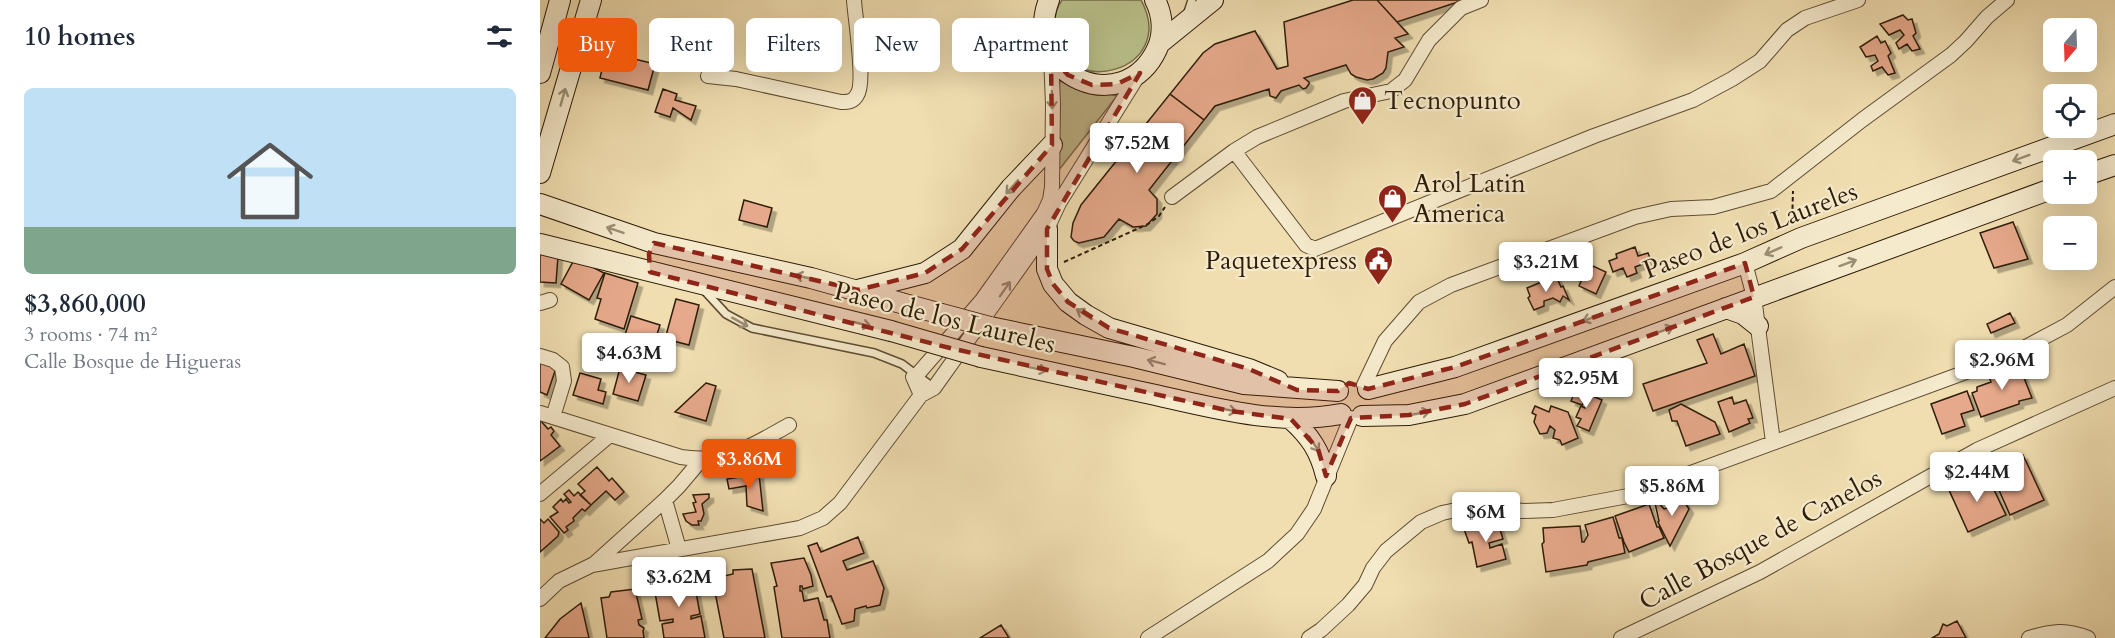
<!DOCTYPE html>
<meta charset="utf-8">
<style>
body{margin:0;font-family:Cardo,serif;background:#f2f2f3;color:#1f2937;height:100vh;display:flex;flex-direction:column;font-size:22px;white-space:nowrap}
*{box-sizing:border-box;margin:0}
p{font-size:20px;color:#747a83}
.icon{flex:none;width:33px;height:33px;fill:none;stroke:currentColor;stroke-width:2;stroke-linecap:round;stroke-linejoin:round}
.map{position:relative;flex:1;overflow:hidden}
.panel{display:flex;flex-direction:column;background:#fff;width:540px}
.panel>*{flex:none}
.top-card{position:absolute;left:18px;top:18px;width:570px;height:54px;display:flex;gap:12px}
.needle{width:39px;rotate:199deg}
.buttons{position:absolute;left:1503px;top:18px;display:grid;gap:12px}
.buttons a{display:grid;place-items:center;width:54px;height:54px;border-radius:9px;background:#fff;box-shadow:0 6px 24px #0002;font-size:30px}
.price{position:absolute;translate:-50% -51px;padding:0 14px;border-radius:6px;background:#fff;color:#222;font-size:20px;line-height:39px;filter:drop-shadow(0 2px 3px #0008)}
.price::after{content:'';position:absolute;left:50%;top:36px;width:18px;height:14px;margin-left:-9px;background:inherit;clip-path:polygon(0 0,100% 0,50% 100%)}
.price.current{background:#ea580c;color:#fff}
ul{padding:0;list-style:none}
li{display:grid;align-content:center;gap:12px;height:318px;padding:0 24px}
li+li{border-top:2px solid #e0e1e3}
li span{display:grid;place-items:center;height:186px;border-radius:9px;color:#555}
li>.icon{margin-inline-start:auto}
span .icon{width:108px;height:108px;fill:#fffc;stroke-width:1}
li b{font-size:26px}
h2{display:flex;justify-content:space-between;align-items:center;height:72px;padding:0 24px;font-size:26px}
.chip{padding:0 21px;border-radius:9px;background:#fff;box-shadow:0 6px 24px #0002;font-size:21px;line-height:54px}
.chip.current{background:#ea580c;color:#fff}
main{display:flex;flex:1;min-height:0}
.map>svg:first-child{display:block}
</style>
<main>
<section class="panel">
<h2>10 homes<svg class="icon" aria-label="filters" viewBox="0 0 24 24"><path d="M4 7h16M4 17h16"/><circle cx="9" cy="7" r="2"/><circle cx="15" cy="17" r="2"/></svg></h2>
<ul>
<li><span style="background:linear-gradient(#bfe0f5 75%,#7fa58c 0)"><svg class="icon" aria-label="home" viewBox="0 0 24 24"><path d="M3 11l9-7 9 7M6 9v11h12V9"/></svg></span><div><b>$3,860,000</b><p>3 rooms · 74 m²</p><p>Calle Bosque de Higueras</p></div></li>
</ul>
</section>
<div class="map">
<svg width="1575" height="638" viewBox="0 0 1575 638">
<defs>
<filter id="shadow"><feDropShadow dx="4.5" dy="4.5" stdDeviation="0" flood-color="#0004"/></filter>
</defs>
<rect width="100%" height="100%" fill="#f0deb1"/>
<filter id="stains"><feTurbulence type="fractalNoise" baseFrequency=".00333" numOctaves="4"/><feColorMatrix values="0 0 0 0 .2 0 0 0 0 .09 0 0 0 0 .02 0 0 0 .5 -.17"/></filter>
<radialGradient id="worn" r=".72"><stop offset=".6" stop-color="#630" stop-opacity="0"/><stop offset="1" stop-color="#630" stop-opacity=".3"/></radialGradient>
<path fill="#bac18b" stroke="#746e4a" stroke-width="1.5" d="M522 0H601C640 72 522 102 515 31 514 20 515 9 522 0Z
M519 81 577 96 515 175Z"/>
<path fill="#e6a98b" stroke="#2e1c08" stroke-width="1.5" filter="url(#shadow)" d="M813 0H837L868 34 855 38 864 47 848 52 846 68 843 73 833 79 827 80 816 77 811 74 806 65 764 78 769 82V84L766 88 763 89 759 85 741 91 736 98 730 96 729 89 675 106 664 120 630 94 663 53 675 44 715 31 737 69 748 66 744 22Z
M837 0H924L857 22Z
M1363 15 1368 20 1372 19 1376 33 1373 36 1380 49 1372 51 1367 44 1359 49 1356 43 1364 35 1360 30 1349 35 1340 24Z
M1337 36 1341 43 1345 41 1351 53 1348 56 1355 73 1348 75 1342 67 1333 71 1331 66 1338 61 1335 55 1326 57 1320 47Z
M66 52 115 64 108 90 60 78Z
M123 89 137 94 135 100 156 106 151 120 133 108 130 117 115 112Z
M630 94 664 120 609 190 617 199V214L606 226 593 227 579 219 564 237 539 243 534 241 531 237 533 223 541 205Z
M204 200 232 208 227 227 199 220Z
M1473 222 1488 259 1454 268 1440 233Z
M1095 247 1098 256 1108 253 1111 261 1095 267 1097 273 1087 277 1083 268 1073 272 1069 261 1077 258 1076 254Z
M0 254 18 256 16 283 0 282Z
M35 258 64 273 49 300 21 284Z
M1039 265 1051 271 1053 266 1066 272 1056 294 1039 286 1042 279 1034 276Z
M65 273 98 283 84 329 55 319 61 299 57 298Z
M1016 276 1021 287 1023 286 1029 300 1023 296 1020 302 1013 298 1004 301V306L994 310 988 298 990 296 987 288Z
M136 299 159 305 149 345 125 339Z
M1470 313 1475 323 1451 333 1447 324Z
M91 316 120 325 114 344 85 335Z
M1173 334 1181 354 1204 344 1215 376 1113 411 1103 384 1167 363 1157 340Z
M0 359 17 365 7 395 0 392Z
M1478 363 1492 398 1479 401V404L1441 417 1432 393 1437 391V387L1451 382 1448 375Z
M80 368 106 375 98 401 73 394Z
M40 373 61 379 58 390 66 392 63 404 33 395Z
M166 383 176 386 166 421 135 412Z
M1036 389 1062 400 1049 431 1037 426 1041 419 1036 417 1041 406 1045 408 1047 404 1043 403 1042 405 1031 401Z
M1427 391 1434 410 1421 414 1425 426 1402 434 1391 404Z
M1192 397 1194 404 1206 400 1213 418 1208 419 1210 423 1189 432 1178 402Z
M1141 404 1175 422 1180 434 1146 446 1137 421H1132L1129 410Z
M995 406 1009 412 1011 406 1028 412 1038 438 1022 445 1020 440 1013 438 1015 430 1010 426 1007 433 1000 434 994 422 996 415 992 413Z
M0 420 8 429 11 427 14 431 11 435 20 446 0 461Z
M1483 455 1504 500 1470 515 1450 470Z
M57 467 69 481 72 478 84 492 75 500 66 491 51 505 40 495 45 491 38 484Z
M1446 473 1466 515 1428 532 1409 490Z
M219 474 223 511 207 506 206 486 189 489 187 479Z
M29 490 34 496 38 492 51 505 45 511 42 509 33 518 34 521 26 527 28 530 24 533 10 517 18 512 13 507 21 499 23 502 26 499 29 503 31 502 24 494Z
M169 494V498L162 504 164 514 161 521H158L159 525H152L146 521 143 514 156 512 153 503 156 502 153 495Z
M1142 498 1149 509 1130 546 1118 522 1119 521 1115 503 1117 501 1124 509 1128 508 1126 500Z
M1109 504 1117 527H1119L1124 538 1089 552 1084 542 1075 516Z
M1073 517 1079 538H1082L1085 553 1048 562 1047 565 1006 572 1002 544 1004 542 1003 528 1040 526 1042 542H1044L1048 535 1045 525Z
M0 519 4 523 8 519 19 532 18 536 0 552Z
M957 520 963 539 949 543 950 548 962 544 966 559 937 567 932 542 929 543 924 529Z
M318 537 324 553 303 561 307 570 333 561 344 588 340 605 327 608 326 606 315 609 314 621 302 624 291 596 287 597 268 546 277 543 281 552Z
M264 558 271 575 273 586 263 589 262 586H260V591H262L264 601 278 598 284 620H287L290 638H242L234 587 237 586 231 563Z
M212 569 225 638H184L174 587 177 586 175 578 193 574V570Z
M146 575 147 577 153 576 160 614 151 616V619L161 616 165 638H124L122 624 133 622V619L120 621 113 581Z
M95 589 102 619 98 620 99 625 104 628 103 631 104 638H67L61 598 69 597 71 592Z
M41 603 49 638H5L20 619Z
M1417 621 1426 638H1392L1399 634 1403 624 1407 626Z
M461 625 469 638H440Z"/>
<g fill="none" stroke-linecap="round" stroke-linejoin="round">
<defs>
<path id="lane" d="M647 15 652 0
M163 289 186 314 212 328 334 353 362 364 394 388"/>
<path id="street" d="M168 76 196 79 301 102C308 102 313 102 317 95 326 83 315 18 314 0
M694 151 766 245 775 249 1054 136 1153 100 1192 79 1220 61 1247 30 1265 18 1318 0
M632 197 694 151 717 137 804 101 851 91 865 80 889 40 921 8 941 0
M1205 263 1214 297 1233 442
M0 303 10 300
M0 356 13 360 22 367 24 381 13 417
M824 385 845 341 879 302 911 285 1095 217 1131 209 1173 207 1231 191 1322 120 1411 55 1426 41 1447 17 1467 0
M381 395 373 377 377 375 442 300 504 213 510 200 512 187 513 104 511 56
M0 413 141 457C187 464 211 446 249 425
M0 494 70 435
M139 549 125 500 139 486 161 460
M53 565 125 500
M0 599 19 581 52 565 260 528 283 518 300 503 381 395 394 388 507 229 519 203 599 74
M608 638 728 561 757 534 774 509 811 418
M769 638 781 630 808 605 825 585 833 568 846 551 881 522 902 513 926 508 955 507 982 511 1013 510 1088 496 1467 357 1527 325 1575 287
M1081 638 1220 572 1437 450 1575 388
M1489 638C1513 631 1526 629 1548 638"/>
<path id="secondary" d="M509 0C480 76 584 120 617 49 624 34 623 15 615 0
M620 43 673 0
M0 73 20 0
M0 173 51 0
M1546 175 1575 165
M0 204 114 243 271 278 361 303
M507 229V269L513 284 528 302 546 315 569 328 709 369 738 381
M0 244 351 331
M318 290 385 273 422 249 471 188 512 145
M1186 308 1203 314 1218 326
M450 327 594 357 704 384 798 391
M441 357C497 369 554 382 611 394 673 408 738 426 801 414
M828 389 915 367 1205 263 1261 238 1575 124
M822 416 869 415 925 404 1514 188
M751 419C770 436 780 451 786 476"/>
</defs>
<use href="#lane" stroke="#5e4c32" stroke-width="10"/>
<use href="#street" stroke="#5e4c32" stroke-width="16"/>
<use href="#secondary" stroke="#2e1c08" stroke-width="22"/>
<path stroke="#2e1c08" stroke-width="2" stroke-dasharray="4.5 3" stroke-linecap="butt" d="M1252 224 1253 191
M524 262 608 224 619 216 625 207"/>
<use href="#lane" stroke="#f5eacc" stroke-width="7"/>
<use href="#street" stroke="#f5eacc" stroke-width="14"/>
<use href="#secondary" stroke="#f5eacc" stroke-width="20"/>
<defs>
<path id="secondary-bridge" d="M361 303 450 327
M351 331 441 357"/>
</defs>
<use href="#secondary-bridge" stroke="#2e1c08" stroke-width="22" stroke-linecap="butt"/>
<use href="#secondary-bridge" stroke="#f5eacc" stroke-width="20"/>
</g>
<defs><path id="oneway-shaft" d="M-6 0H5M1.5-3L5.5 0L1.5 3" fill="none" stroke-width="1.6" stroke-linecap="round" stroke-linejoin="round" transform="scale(1.5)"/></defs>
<g stroke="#9b8d74">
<use href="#oneway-shaft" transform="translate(23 97) rotate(-74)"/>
<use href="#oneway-shaft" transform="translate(512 100) rotate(89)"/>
<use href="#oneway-shaft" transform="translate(1481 158) rotate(160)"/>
<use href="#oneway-shaft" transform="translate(472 187) rotate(131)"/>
<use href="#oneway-shaft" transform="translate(75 230) rotate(-161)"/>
<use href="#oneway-shaft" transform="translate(1233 251) rotate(156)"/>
<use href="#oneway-shaft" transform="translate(1308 263) rotate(-20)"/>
<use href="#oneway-shaft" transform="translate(264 277) rotate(-167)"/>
<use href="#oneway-shaft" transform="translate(465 289) rotate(-55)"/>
<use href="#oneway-shaft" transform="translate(544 314) rotate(-147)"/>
<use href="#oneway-shaft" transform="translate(1051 318) rotate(160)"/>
<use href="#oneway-shaft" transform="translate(200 322) rotate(29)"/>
<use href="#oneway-shaft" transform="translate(322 324) rotate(14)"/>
<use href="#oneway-shaft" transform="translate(1125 330) rotate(-20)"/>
<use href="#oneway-shaft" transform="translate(616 362) rotate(-166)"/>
<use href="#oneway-shaft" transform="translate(498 369) rotate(12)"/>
<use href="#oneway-shaft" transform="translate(688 410) rotate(10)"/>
<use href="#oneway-shaft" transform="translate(881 413) rotate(-11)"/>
<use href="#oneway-shaft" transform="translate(774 444) rotate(58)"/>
</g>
<path fill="#8f2418" fill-opacity="0.2" stroke="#8f2418" stroke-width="4.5" stroke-dasharray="12 8" stroke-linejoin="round" d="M511 56 528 75 552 85 577 84 600 73 507 229V269L513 284 528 302 569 328 709 369 757 390 798 391 809 383 828 389 915 367 1205 263 1214 297 925 404 869 415 811 418 786 476 778 449 751 419 690 411 410 348 110 272 109 254 114 243 318 290 385 273 422 249 512 145Z"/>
<defs>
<symbol id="shop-pin" viewBox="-11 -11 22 30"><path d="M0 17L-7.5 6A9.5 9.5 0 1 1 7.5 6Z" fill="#8f2418" stroke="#f5eacc"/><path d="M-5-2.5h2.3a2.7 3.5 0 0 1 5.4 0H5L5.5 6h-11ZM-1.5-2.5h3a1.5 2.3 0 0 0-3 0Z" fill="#fff"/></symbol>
<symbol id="civic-pin" viewBox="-11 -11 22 30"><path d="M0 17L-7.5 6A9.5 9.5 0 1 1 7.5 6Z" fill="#8f2418" stroke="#f5eacc"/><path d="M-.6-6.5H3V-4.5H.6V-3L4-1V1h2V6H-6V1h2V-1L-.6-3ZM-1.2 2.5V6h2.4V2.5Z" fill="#fff"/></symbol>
</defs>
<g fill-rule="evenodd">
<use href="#shop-pin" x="806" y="84" width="33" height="45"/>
<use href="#shop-pin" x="836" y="182" width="33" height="45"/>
<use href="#civic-pin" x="822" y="244" width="33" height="45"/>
</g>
<g text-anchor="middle" stroke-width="4.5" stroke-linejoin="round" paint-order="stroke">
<g font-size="26" fill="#2e1c08" stroke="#f5eacc" text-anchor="start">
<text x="844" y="109">Tecnopunto</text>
<text x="873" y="192">Arol Latin<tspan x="873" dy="30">America</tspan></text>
<text x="817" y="269" text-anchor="end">Paquetexpress</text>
</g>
<g font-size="26" fill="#2e1c08" stroke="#f5eacc">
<text transform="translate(1210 230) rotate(-21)" y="9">Paseo de los Laureles</text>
<text transform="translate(405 317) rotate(14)" y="9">Paseo de los Laureles</text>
<text transform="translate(1220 539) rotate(-28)" y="9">Calle Bosque de Canelos</text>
</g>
</g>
<rect width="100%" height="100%" filter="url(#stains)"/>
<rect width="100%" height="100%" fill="url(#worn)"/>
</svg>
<div class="buttons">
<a><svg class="needle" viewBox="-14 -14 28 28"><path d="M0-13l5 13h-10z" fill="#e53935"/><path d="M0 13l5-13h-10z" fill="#747a83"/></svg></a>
<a><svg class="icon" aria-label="locate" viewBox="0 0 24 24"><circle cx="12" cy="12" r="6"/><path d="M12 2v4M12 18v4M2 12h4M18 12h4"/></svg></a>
<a>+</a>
<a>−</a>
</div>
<b class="price" style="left:597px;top:174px">$7.52M</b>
<b class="price" style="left:1006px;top:293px">$3.21M</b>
<b class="price" style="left:89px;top:384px">$4.63M</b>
<b class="price" style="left:1462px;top:391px">$2.96M</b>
<b class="price" style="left:1046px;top:409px">$2.95M</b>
<b class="price current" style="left:209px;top:490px">$3.86M</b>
<b class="price" style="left:1437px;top:503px">$2.44M</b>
<b class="price" style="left:1132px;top:517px">$5.86M</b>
<b class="price" style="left:946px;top:543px">$6M</b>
<b class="price" style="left:139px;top:608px">$3.62M</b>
<div class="top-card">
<a class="chip current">Buy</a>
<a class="chip">Rent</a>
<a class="chip">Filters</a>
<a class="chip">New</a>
<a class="chip">Apartment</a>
</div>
</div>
</main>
